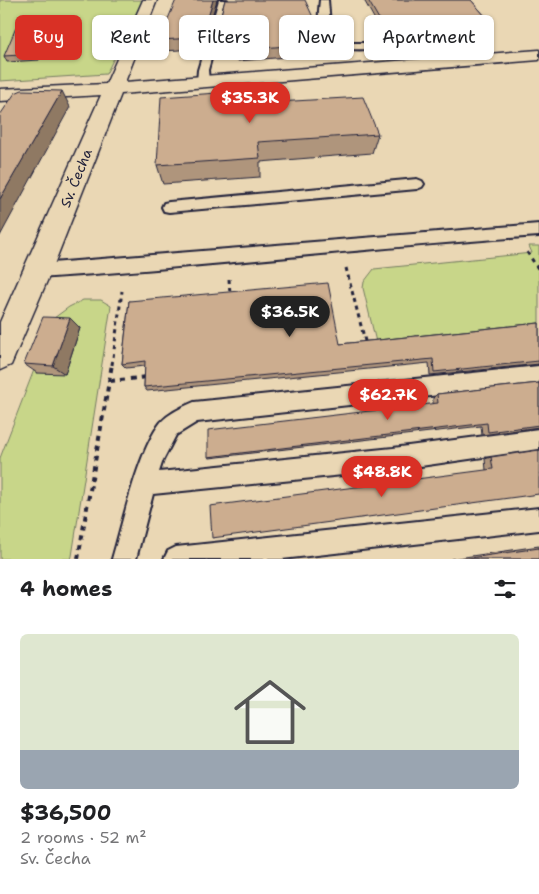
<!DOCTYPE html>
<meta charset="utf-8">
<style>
body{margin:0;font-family:"Shantell Sans",sans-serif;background:#f6f6f6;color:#202124;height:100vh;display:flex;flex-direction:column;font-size:19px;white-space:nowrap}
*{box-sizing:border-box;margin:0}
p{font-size:16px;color:#757577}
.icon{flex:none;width:28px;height:28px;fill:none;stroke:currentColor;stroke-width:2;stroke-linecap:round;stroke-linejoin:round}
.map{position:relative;height:559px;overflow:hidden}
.sheet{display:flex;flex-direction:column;background:#fff;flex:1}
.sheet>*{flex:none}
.banner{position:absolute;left:15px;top:15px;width:510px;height:45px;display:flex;gap:10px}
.price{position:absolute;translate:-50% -42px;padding:0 11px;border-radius:18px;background:#d93025;color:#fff;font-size:16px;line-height:32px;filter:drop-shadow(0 1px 2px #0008)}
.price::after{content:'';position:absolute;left:50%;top:30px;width:15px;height:11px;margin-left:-8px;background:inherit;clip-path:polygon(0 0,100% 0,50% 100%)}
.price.selected{background:#222;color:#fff}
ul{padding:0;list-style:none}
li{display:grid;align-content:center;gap:10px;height:265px;padding:0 20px}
li span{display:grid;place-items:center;height:155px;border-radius:8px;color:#555}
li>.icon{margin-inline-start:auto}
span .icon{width:90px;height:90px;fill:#fffc;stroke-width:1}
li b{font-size:21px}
h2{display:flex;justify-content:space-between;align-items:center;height:60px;padding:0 20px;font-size:21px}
.tag{padding:0 18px;border-radius:8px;background:#fff;box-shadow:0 1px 4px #0004;font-size:18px;line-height:45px}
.tag.selected{background:#d93025;color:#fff}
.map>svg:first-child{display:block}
</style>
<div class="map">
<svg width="539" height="559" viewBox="0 0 539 559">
<rect width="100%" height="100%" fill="#ead7b4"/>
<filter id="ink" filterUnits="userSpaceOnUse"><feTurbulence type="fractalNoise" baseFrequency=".02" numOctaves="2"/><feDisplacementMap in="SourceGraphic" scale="10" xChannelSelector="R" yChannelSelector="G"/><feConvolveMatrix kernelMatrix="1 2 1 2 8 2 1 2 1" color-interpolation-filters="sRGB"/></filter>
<g filter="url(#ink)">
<path fill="#c8d689" stroke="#757c62" d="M0 0H143L106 74 0 81Z
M529 246H539V325L376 342 363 288 364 282 374 269 532 253Z
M83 300H101L111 306 72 556 71 559H0V458L54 318 69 307Z"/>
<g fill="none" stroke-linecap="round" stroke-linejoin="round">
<defs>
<path id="lane" d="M219 0H227L208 70 209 82 203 85 197 82 198 70Z
M320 0H328L330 25 335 36 349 43H381V47C362 51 332 52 322 32 317 23 319 10 320 0Z
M417 179 422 181 424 184 422 187 417 189 169 212 164 211 162 207 164 203 169 202Z
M539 224V236C372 247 206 267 39 278L33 276 31 271 33 266 39 264Z
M539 366V384L197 422 176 435 163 460 159 472 393 448 539 429V449L393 470 153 494 136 559H112C123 522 138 451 161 422 168 414 184 406 194 402Z
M539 508V530L282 559H164L168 551 176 547Z"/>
<path id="street" d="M143 0H157L125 82 539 50V60L121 94 53 267 11 365 0 370V322L101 95 0 101V89L106 84Z"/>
</defs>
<use href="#lane" stroke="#22223b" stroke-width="4"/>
<use href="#street" stroke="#22223b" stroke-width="3"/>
<path stroke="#22223b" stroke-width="3" stroke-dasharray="4 4" stroke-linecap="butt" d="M527 252 539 270
M346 268 366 345
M229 279 230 294
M112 365 122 291"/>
<path stroke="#22223b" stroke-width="4" stroke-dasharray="5 5" stroke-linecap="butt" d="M110 381 148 377
M78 559 112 364"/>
<use href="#lane" fill="#ead7b4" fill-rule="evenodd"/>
<use href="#street" fill="#ead7b4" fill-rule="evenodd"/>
</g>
<path fill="#af957b" stroke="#22223b" d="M217 0 203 46H198L197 49 162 51 159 40Z
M225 0 325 43 324 54 238 61 235 47 216 46 215 36Z
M364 0H471L492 24 489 29 486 30 485 32 385 38Z
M49 17 51 22 39 60 7 62 4 56Z
M277 102 378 134 372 153 260 162V177L163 184 157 165Z
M129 301 340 344 539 323V364L430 375 429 363 147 391 144 387 145 366 126 368 122 364Z
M80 328 65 374 37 373 24 364Z
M539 383V427L482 435 481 426 210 458 208 457 433 404V398L437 394Z
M491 457 539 494 486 470 485 459Z
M539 546V559H451Z"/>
<path fill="#8f7964" stroke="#22223b" d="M213 0H217L203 46 202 36Z
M49 17 51 22 39 60 36 54Z
M196 35 198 46 197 49 195 38Z
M62 91 70 107 0 236V199Z
M70 318 80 328 65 374 53 366Z"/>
<path fill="#ccad8f" stroke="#22223b" d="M176 0H213L202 36 196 35 195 38 159 40Z
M225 0H305L325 43 237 50 235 36H215Z
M368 0H471L492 24H485L487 27 387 33Z
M49 17 36 54 4 56 20 18Z
M274 89 277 102 363 97 378 134 258 142 260 158 157 165 161 97Z
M22 90 62 91 0 199V115L15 93Z
M328 283 340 344 539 323V361L434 372 433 359 144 387 145 361 122 364 129 301Z
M43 317 70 318 53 366 24 364Z
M539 383V425L488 432 487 423 208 457V430L438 403 437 394Z
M539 450V494L212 538 210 506 493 469 491 457Z
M539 548V559H464Z"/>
</g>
<g text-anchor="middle" stroke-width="4" stroke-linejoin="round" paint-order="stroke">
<g font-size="14" fill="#22223b" stroke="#ead7b4">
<text transform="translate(76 178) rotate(-68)" y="5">Sv. Čecha</text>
</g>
</g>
</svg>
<b class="price" style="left:250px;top:124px">$35.3K</b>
<b class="price selected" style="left:290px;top:338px">$36.5K</b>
<b class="price" style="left:388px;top:421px">$62.7K</b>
<b class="price" style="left:382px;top:498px">$48.8K</b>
<div class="banner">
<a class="tag selected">Buy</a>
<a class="tag">Rent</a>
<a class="tag">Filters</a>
<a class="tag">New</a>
<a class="tag">Apartment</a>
</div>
</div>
<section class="sheet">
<h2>4 homes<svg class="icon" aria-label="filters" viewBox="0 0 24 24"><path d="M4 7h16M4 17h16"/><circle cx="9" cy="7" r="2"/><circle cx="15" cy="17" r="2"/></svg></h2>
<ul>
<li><span style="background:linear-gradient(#dfe7d0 75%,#9aa5b1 0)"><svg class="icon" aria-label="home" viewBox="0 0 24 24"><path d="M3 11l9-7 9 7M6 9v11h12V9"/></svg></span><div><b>$36,500</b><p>2 rooms · 52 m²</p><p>Sv. Čecha</p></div></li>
</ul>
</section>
